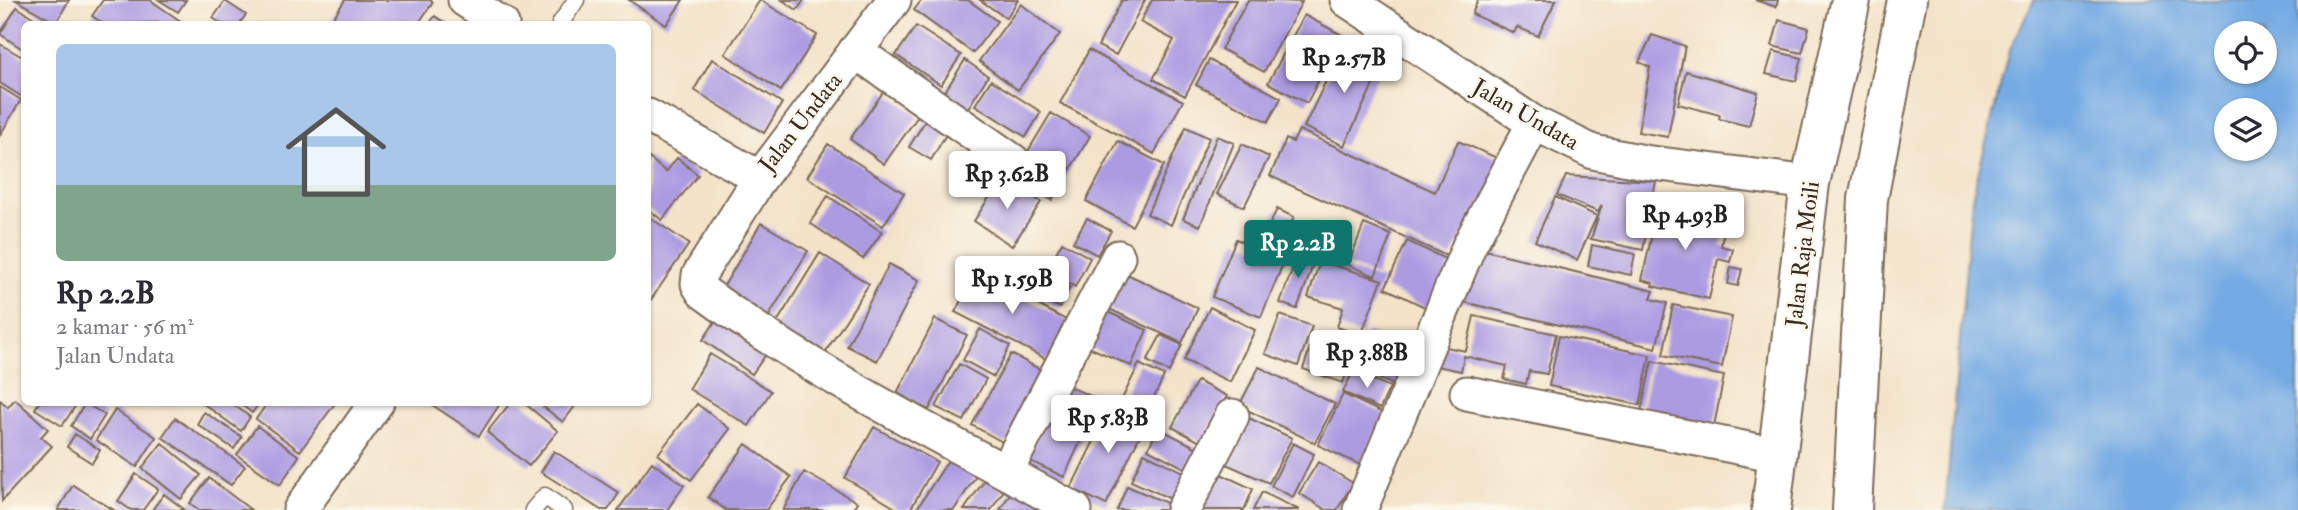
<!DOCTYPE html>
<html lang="id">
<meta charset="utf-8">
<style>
body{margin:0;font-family:"IM FELL Double Pica",serif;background:#f7f7f7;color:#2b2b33;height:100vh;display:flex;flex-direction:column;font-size:26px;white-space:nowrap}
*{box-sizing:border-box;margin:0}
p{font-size:23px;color:#7c7c81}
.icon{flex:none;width:38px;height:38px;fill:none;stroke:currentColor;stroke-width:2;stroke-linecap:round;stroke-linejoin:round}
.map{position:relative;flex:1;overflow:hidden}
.side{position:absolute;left:21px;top:21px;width:630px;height:385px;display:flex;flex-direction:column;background:#fff;border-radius:10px;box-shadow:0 2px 5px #0004}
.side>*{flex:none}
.buttons{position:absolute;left:2214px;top:21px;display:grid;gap:14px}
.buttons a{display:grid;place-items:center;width:63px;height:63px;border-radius:50%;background:#fff;box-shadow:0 2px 5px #0004;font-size:35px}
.price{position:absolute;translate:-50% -60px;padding:0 16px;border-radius:7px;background:#fff;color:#222;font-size:23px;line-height:46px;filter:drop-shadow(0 2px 4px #0008)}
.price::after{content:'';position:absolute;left:50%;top:42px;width:21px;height:16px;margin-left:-10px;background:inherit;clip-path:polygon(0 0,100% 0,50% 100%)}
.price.selected{background:#0f766e;color:#fff}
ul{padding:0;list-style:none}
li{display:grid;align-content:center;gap:14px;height:371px;padding:0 35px}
li span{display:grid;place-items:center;height:217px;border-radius:10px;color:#555}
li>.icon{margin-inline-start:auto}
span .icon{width:126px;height:126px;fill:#fffc;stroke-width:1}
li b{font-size:30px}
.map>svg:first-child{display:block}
</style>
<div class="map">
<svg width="2298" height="510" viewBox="0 0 2298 510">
<rect width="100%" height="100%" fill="#fbf7ec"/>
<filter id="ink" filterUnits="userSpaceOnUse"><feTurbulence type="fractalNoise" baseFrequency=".0143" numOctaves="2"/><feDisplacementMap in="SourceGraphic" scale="14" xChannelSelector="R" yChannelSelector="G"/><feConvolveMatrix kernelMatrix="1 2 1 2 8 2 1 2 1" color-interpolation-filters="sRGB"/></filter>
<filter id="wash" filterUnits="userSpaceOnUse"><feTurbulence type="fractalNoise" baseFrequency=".00686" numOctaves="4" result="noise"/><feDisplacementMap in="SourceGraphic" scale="28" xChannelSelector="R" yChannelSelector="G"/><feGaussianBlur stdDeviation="1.57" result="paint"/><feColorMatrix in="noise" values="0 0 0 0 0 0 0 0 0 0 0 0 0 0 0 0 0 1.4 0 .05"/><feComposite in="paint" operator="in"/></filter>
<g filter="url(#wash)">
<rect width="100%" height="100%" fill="#f3e3c8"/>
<path fill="#75aae3" stroke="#586a80" stroke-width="2" fill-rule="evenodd" d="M2034 0H2298V510H1945L1972 198 2009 51ZM2226 33H2264V72H2226ZM2226 110H2264V149H2226Z"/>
<g id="blocks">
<path fill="#ad9be2" d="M16 0H69L56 23Z
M103 0H150L182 22 104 24 92 16Z
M159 0H186L178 12Z
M345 0H430L433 2 418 24H329Z
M629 0H683L666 25Z
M760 0 817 35 781 91 725 54Z
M782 0H804L797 10Z
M922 0H968L997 21 973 53 914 10Z
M980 0H1018L1006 18Z
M1122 0H1145L1116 55 1098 46Z
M1152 0H1236L1185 96 1153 79 1174 40 1140 22Z
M1248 0 1302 2 1264 72 1221 49Z
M1478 0H1556L1538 36 1517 27 1514 33 1472 14Z
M1755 0H1778L1776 7Z
M225 1 246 15 239 24H222L213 18Z
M1021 4 1060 34 1018 90 979 61Z
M17 7 43 24H24V50L0 34Z
M1304 15 1342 35 1307 103 1268 83Z
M435 16 447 24H429Z
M1779 20 1809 28 1802 53 1772 46Z
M916 26 961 55 941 85 896 55Z
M1652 35 1685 46 1668 137 1638 132 1650 67 1639 62Z
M1344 43 1384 62 1344 146 1304 127Z
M0 44 24 58V98L0 83Z
M1089 50 1183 101 1154 154 1060 103Z
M1773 51 1802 58 1796 81 1766 74Z
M712 59 782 103 764 133 694 90Z
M965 60 988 76 968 108 944 93Z
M1209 60 1281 98 1268 122 1196 85Z
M1686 71 1758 92 1749 126 1719 119 1720 115 1678 104Z
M991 80 1041 112 1026 137 975 105Z
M0 87 21 100 0 135Z
M884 91 918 116 884 164 850 139Z
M1051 113 1090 136 1052 200 1013 176Z
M927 118 948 131 931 160 909 147Z
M1186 127 1209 138 1171 225 1147 214Z
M1299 130 1435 192 1458 141 1504 161 1451 258 1270 176 1286 139 1293 142Z
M1217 136 1234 143 1200 226 1183 219Z
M1118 141 1164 165 1132 226 1086 201Z
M828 144 904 193 883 226 807 177Z
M1242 144 1269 157 1244 207 1217 194Z
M648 157 666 172 677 158 698 175 662 220 648 209Z
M1003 176 1041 202 1012 246 974 221Z
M1566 176 1656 181 1643 250 1591 239 1602 205 1598 212 1557 195Z
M828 196 882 232 863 259 810 223Z
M1555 197 1597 216 1577 260 1535 241Z
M1658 206 1726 220 1721 246 1733 249 1730 262 1718 259 1709 299 1652 286 1653 283 1642 280Z
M1277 209 1294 217 1280 248 1262 240Z
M649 217 689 244 648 304V219Z
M1087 218 1111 231 1097 255 1073 242Z
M761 223 808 251 767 319 721 291Z
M1364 224 1391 235 1375 276 1348 265Z
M1236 239 1285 259 1261 317 1212 297Z
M1407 241 1452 262 1429 309 1385 288Z
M1062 242 1090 258 1075 287 1046 271Z
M1592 245 1635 254 1631 275 1588 266Z
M1472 247 1654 291 1651 299 1667 303 1656 348 1459 301Z
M1299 251 1316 257 1297 309 1280 303Z
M820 253 869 284 819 362 771 332Z
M1013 258 1070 288 1060 308 1003 278Z
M1320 261 1382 280 1361 335 1337 327 1343 308 1308 297Z
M889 264 919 280 877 361 847 346Z
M1731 267 1742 269 1738 286 1728 284Z
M976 272 1068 321 1048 360 955 312Z
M1125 273 1198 308 1182 343 1107 308Z
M1673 305 1732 317 1722 367 1663 355Z
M1210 307 1255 330 1230 382 1184 360Z
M1099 308 1147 330 1131 366 1082 344Z
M1280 315 1312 326 1298 366 1265 354Z
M719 316 769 350 752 374 703 340Z
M1474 316 1556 334 1547 374 1529 371 1526 384 1504 379 1507 366 1464 356 1461 371 1431 365 1436 345 1466 351Z
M935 319 967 335 929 410 897 393Z
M980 329 1010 346 994 377 963 360Z
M1367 332 1414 353 1398 387 1352 367Z
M1161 335 1182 345 1169 372 1147 361Z
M1559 336 1650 355 1640 405 1549 386Z
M1312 342 1352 356 1343 383 1303 369Z
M710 354 771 391 749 426 689 389Z
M1011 354 1045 372 1006 444 972 425Z
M1652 361 1724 376 1714 426 1641 412Z
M959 364 986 379 964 421 936 407Z
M1139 364 1164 376 1147 413 1121 401Z
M1259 367 1335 404 1315 443 1239 406Z
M1353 371 1390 387 1380 409 1343 392Z
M1197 381 1227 396 1202 443 1172 427Z
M1063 384 1100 400 1064 477 1026 459Z
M1343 394 1385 414 1360 465 1318 445Z
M15 399 48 429 41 437 52 446 2 501 0 400 8 407Z
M39 402H78L62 426 35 409Z
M201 402H230L250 417 241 431Z
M238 402H260L252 413Z
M268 402H336L300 451 256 419Z
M428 402H501L479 436Z
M511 402H523L558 431 529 466 487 432Z
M537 402H578L563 422Z
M85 403 105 415 90 439 71 426Z
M697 404 730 429 691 480 658 454Z
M1111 406 1146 423 1106 505 1071 488Z
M115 410 156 437 137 467 96 440Z
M204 412 242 437 234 449 197 424Z
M1240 414 1292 438 1269 483 1217 460Z
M175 418 245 466 231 485 162 437Z
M257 426 299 456 280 485 237 455Z
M874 427 937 462 910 510H899L845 478Z
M1158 428 1207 453 1196 474 1148 449Z
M75 434 100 450 92 463 67 447Z
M162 443 201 475 181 499 142 468Z
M1293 443 1314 454 1293 497 1271 486Z
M746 444 791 477 766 510H726L708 497Z
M554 451 619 493 608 510H601L541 472Z
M1144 453 1196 478 1184 505 1131 481Z
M949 459 976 476 954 510H916Z
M652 462 684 485 667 510H618Z
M1318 462 1353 483 1337 510H1326L1299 493Z
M1208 468 1253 489 1244 510H1189Z
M804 472 857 502 852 510H783Z
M136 474 158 489 143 510H131L118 501Z
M209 478 251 510H199L190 503Z
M986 478 1004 490 991 510H964Z
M1017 482 1063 510H1000Z
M73 485 114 510H58Z
M1127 486 1176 507 1174 510H1117Z
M1262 492 1299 510H1253Z
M164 494 185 510H152Z"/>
</g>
</g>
<g filter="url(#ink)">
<use href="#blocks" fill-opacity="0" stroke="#7b6b5a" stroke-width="2"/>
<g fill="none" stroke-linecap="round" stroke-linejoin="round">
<defs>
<path id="service" d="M560 24 576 0
M533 510 545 496 564 510"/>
<path id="minor" d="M465 0 502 24
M1347 0 1534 123 1593 152 1644 162 1810 183
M855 51 1013 161
M648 116 760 178 894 0
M760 178 699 275 698 284 703 292C820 378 949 440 1075 510
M1467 393 1778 455
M1006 472 1118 257
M300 510 377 402
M1183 510 1232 416
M1360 510 1469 246 1534 123"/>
<path id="tertiary" d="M1771 510 1810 183 1851 0"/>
<path id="primary" d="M1852 510 1868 199 1907 0"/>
</defs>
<use href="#service" stroke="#7b6b5a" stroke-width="19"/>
<use href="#minor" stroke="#7b6b5a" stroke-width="37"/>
<use href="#tertiary" stroke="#7b6b5a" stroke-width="42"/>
<use href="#primary" stroke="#7b6b5a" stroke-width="42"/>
<use href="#service" stroke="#fff" stroke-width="16"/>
<use href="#minor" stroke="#fff" stroke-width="33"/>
<use href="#tertiary" stroke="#fff" stroke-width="38"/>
<use href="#primary" stroke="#fff" stroke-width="38"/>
</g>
</g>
<g text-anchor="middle" stroke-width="5" stroke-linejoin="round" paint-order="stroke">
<g font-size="23" fill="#3b2a1e" stroke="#fbf7ec">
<text transform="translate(1526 114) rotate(30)" y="8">Jalan Undata</text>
<text transform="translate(800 122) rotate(-52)" y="8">Jalan Undata</text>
<text transform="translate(1802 254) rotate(-83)" y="8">Jalan Raja Moili</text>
</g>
</g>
</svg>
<div class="buttons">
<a><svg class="icon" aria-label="locate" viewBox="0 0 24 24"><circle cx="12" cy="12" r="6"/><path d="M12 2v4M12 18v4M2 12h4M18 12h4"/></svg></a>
<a><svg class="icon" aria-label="layers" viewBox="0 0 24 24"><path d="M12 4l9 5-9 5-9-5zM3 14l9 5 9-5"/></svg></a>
</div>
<b class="price" style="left:1344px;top:95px">Rp 2.57B</b>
<b class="price" style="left:1007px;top:211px">Rp 3.62B</b>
<b class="price" style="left:1685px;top:252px">Rp 4.93B</b>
<b class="price selected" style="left:1298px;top:280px">Rp 2.2B</b>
<b class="price" style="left:1012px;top:316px">Rp 1.59B</b>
<b class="price" style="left:1367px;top:390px">Rp 3.88B</b>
<b class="price" style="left:1108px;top:455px">Rp 5.83B</b>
<section class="side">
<ul>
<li><span style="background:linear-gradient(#a9c7e8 65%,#7fa58c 0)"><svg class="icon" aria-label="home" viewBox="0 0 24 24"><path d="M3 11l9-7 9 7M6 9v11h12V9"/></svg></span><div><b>Rp 2.2B</b><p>2 kamar · 56 m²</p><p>Jalan Undata</p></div></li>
</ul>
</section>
</div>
